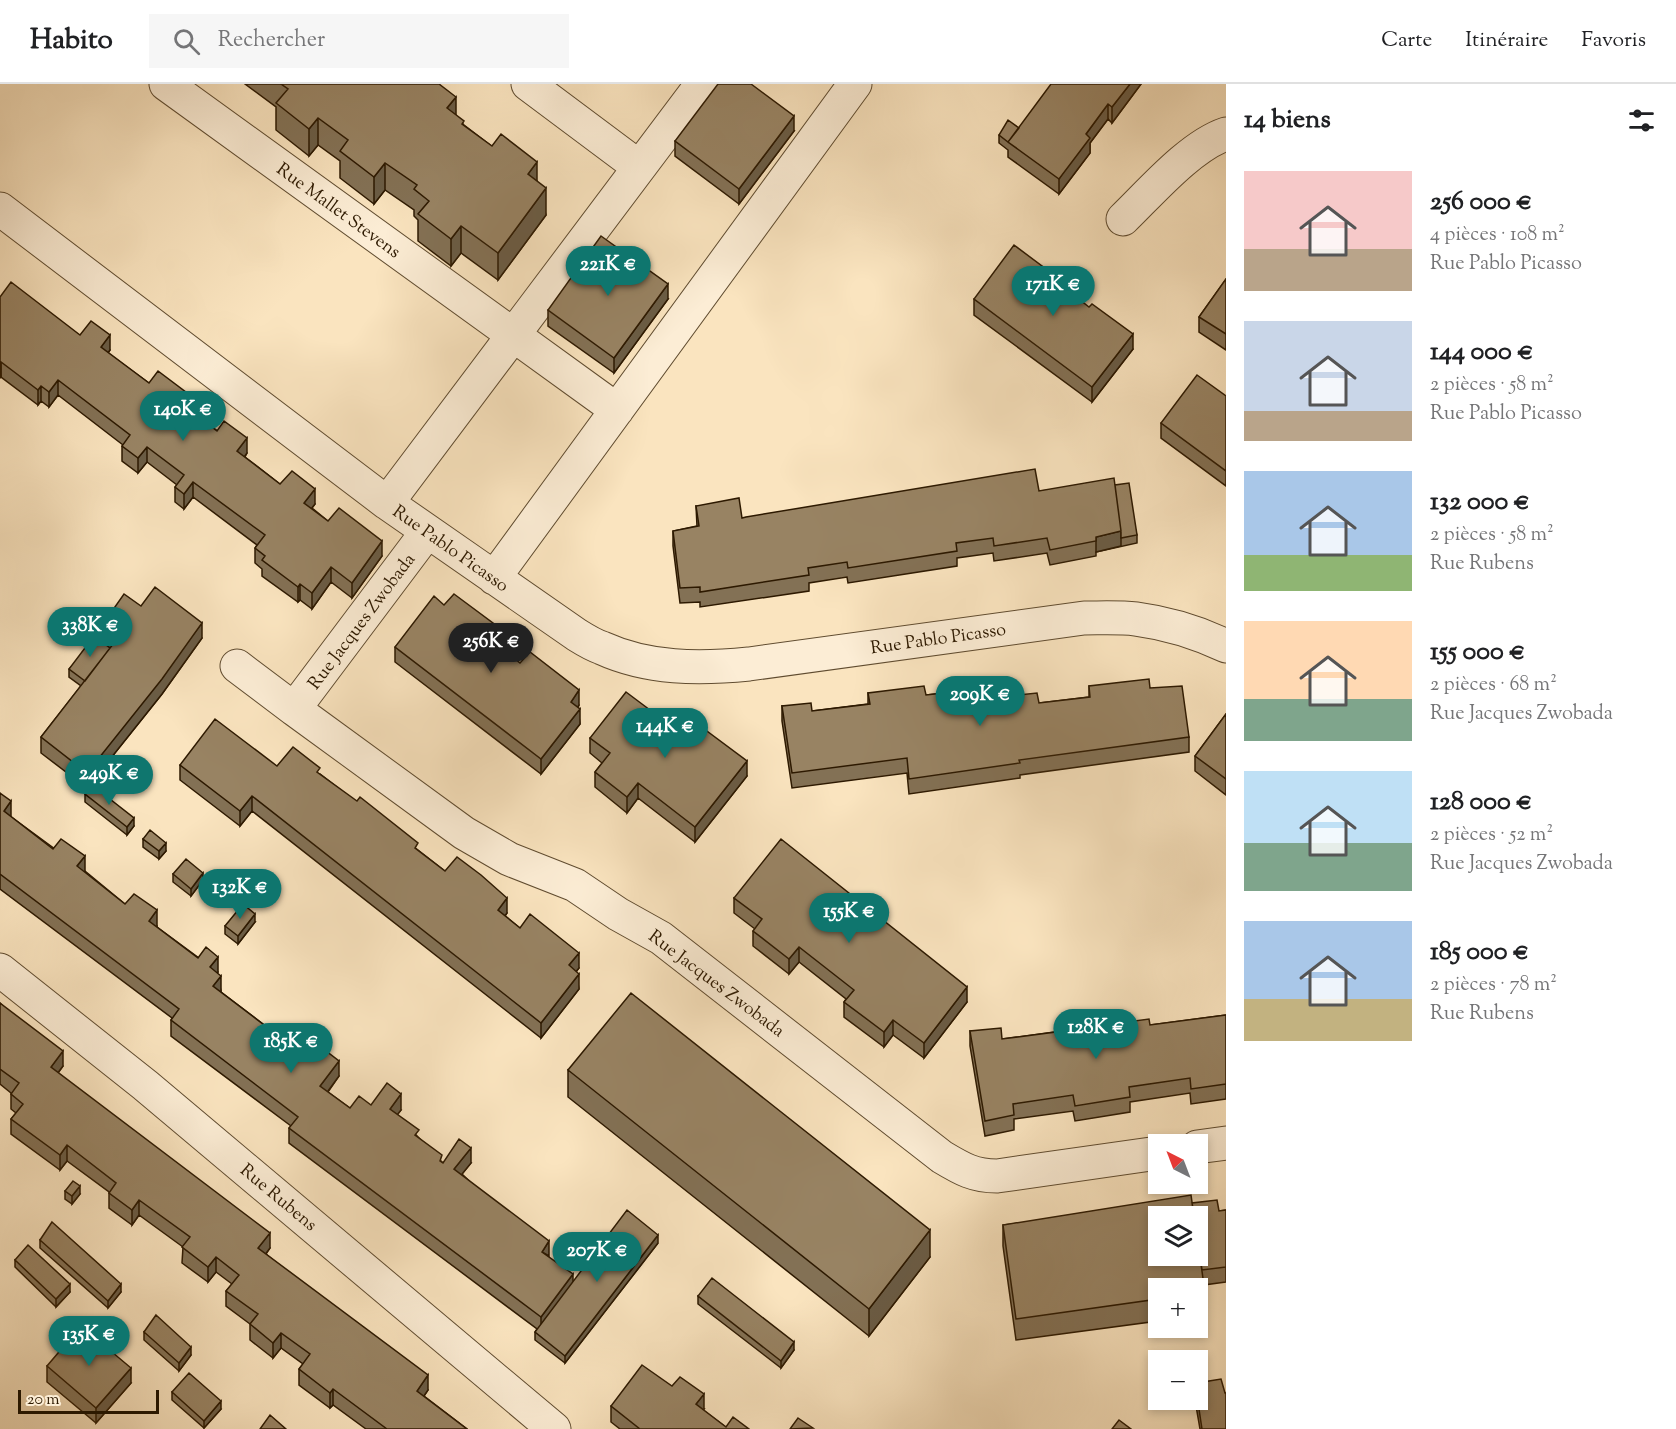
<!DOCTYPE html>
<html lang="fr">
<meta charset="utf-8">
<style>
body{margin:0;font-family:"Sorts Mill Goudy",serif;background:#f6f6f6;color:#202124;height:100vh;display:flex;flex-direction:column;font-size:22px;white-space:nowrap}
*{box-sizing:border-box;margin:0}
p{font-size:20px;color:#757577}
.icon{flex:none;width:33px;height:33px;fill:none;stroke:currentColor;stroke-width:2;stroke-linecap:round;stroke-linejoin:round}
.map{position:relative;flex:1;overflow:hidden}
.drawer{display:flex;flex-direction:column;background:#fff;width:450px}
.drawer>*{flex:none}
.needle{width:39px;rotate:318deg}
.controls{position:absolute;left:1148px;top:1050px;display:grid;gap:12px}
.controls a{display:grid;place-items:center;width:60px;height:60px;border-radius:0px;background:#fff;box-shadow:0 3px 9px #0003;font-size:30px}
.scale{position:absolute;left:18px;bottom:15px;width:141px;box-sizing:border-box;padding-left:6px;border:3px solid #2d1900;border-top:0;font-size:16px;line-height:21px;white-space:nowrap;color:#2d1900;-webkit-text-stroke:4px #fcedd5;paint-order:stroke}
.price{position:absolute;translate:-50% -51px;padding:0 14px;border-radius:21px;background:#0f766e;color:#fff;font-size:20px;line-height:39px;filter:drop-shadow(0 2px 3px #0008)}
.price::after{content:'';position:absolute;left:50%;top:36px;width:18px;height:14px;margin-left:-9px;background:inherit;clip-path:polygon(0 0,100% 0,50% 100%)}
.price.on{background:#222;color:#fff}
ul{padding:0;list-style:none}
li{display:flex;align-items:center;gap:18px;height:150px;padding:0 18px}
li span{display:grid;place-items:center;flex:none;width:168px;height:120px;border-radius:0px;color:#555}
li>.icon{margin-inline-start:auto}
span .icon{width:72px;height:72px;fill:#fffc;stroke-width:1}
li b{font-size:26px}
h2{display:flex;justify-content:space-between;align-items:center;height:72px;padding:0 18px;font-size:26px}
header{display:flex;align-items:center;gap:36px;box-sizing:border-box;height:84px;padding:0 30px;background:#fff;border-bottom:2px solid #e0e0e0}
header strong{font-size:28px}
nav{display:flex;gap:33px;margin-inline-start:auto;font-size:21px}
.search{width:420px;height:54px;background:#f6f6f6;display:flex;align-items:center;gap:15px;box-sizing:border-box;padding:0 21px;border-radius:0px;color:#757577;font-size:22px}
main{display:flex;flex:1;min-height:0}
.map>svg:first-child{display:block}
</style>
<header>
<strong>Habito</strong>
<div class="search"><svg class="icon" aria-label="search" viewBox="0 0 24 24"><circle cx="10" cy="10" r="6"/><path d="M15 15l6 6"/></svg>Rechercher</div>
<nav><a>Carte</a><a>Itinéraire</a><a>Favoris</a></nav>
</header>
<main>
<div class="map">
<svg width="1226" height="1345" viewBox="0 0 1226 1345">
<rect width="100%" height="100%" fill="#fae4bf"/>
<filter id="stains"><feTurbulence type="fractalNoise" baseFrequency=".00333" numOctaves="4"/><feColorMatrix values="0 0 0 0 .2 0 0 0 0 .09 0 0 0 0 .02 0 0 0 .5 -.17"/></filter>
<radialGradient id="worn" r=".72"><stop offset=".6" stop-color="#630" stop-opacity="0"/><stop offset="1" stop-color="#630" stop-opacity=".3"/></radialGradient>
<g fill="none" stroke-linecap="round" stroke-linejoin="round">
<defs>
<path id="minor" d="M166 0 617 326
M528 0 639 83
M0 125 387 419 577 551C585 556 593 561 602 564 648 585 699 585 749 580L1084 534C1101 534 1119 533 1136 535 1166 539 1199 549 1226 562
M1123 135C1150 109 1190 62 1226 50
M387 419 702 0
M494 494 855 0
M237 582 294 625 427 448
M294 625 464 749 509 775 575 801 618 830 661 854 942 1073C962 1085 974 1092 997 1092L1158 1069
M0 886 145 1001 554 1345
M1197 1063 1226 1059"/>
</defs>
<use href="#minor" stroke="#604c30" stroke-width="35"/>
<use href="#minor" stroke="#fcedd5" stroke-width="33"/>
</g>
<path fill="#837155" stroke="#2d1900" stroke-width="1.5" d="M245 0H439L456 32 464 41 537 97 546 131 498 196 461 169 451 182 418 157V136L414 132V126L385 106 374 120 340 94V77L318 61 309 72 276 46V23Z
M1141 0 1112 39 1108 35 1090 59V69L1059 110 1008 73V66L999 59V51Z
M794 47 739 120 675 72V57Z
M1226 195V266L1199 248V233Z
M1062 202 1133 265 1092 318 974 231V215Z
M0 213 110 266 108 269 149 299 203 336 247 369 245 373 280 400 315 420 312 424 328 437 382 472 352 514 331 498 312 525 300 516 298 518 262 492V485L255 479V464L257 461 193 413 184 425 175 418V403L177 401 147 378 138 389 122 377V362L123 361 58 311 49 323 41 317 38 321 1 293Z
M668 215 614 289 548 242V226Z
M1226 312V402L1161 354V339Z
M1115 401 1137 451V459L1096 468V472L1050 481 1047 469 994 477 993 469 957 474V482L848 499 847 493 809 499V507L700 523V518L680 519 673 462V447L697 442 696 422 742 434 1039 407Z
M444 521 505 564 503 566 520 579 579 621 578 624 580 640 541 690 395 578V563Z
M141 522 202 554 162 610 87 704 41 669V653L81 602 69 593V585L98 555V547Z
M980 596 1010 612 1039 619 1089 613V602L1150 604 1189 653V668L1020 691V694L909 710 907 689 792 704 782 637V622L812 627 868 620V609L926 611 980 605Z
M1226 630V711L1195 687V672Z
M678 647 747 692 695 758 638 714 627 729 595 703V688L602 679 590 669V654Z
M180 681 277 682 320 690 445 787 507 829 505 832 520 844 579 884 576 888 579 905 541 954 252 727 240 742 180 696Z
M0 709 10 732 85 787 125 820 157 842V843L218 888 217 889 221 907V908L276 950 339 992 328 1008 350 1024 371 1021 401 1026 397 1031 442 1078 471 1079 462 1090 573 1197 658 1159 565 1279 535 1256V1248L537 1245 289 1059V1044L291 1042 171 952V936L172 934 0 805Z
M85 710 134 742 127 751 85 718Z
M143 755 166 767 159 775 143 763Z
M173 790 203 796 191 812 173 798Z
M734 814 967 918 924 974 893 951 884 963 844 933V918L846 915 799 878 789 890 753 862V847L755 845 734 829Z
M255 838 238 860 225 850V842Z
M0 919 63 982 58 989 270 1164 266 1170 428 1306 424 1312 467 1345H366L333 1321 330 1324 299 1301V1285L303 1280 281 1264 273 1274 250 1256V1240L226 1222V1207L232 1200 216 1188 208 1198 182 1179 183 1163 139 1131 132 1141 109 1124V1108L67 1077 60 1086 11 1050V1035L16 1029 11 1025V1009L0 1000Z
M1226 931V1015L1191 1020 1190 1009 1130 1018V1028L1075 1037 1073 1027 1014 1035V1046L985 1052 970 962V947L1002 955 1062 947V935L1150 941Z
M568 986 930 1173 869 1252 568 1013Z
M65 1107 80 1110 72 1120 65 1115Z
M1192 1119 1219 1127 1226 1126V1198L1204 1201 1205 1209V1230L1197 1231V1204H1158V1237L1016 1256 1003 1162V1141Z
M40 1156 121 1208 108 1224 40 1164Z
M15 1176 70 1208 56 1223 15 1183Z
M698 1212 794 1266 781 1284 698 1220Z
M144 1248 191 1271 179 1287 144 1256Z
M47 1282 131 1299 96 1339 47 1298Z
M1197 1299 1225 1309 1226 1345H1200L1195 1316H1197Z
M172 1308 221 1325 204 1344 172 1316Z
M611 1322 704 1325 703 1326 726 1343 749 1345H620L611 1338Z"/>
<path fill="#6a5c45" stroke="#2d1900" stroke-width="1.5" d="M1130 0H1141L1112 39V23Z
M456 13V40L447 24Z
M1108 20V35L1090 59V69L1059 110V95L1086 50Z
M794 32V47L739 120V105Z
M318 34V61L309 72V45Z
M537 78V105L528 90Z
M385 79V106L374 120V93Z
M546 104V131L498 196V169Z
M461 142V169L451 182V155Z
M668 200V215L614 289V274Z
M1133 250V265L1092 318V303Z
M110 251V266L101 278V263Z
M1 278V293L0 294V279Z
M58 296V311L49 323V308Z
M41 302V317L38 321V306Z
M203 321V336L196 347V331Z
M247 354V369L237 383V367Z
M147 363V378L138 389V374Z
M193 398V413L184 425V410Z
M315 405V420L304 434V419Z
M1121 447V462L1096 468V453Z
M382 457V472L352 514V499Z
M331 483V498L312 525V509Z
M300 500V516L298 518V503Z
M202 539V554L162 610 87 704V689Z
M505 548V564L496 575V560Z
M579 606V621L571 633V618Z
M580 625V640L541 690V675Z
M747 677V692L695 758V743Z
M638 699V714L627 729V713Z
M252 712V727L240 742V727Z
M11 717V732L4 742V727Z
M134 734V742L127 751V743Z
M166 759V767L159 775V767Z
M85 772V787L77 797V782Z
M203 789V796L191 812V805Z
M507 814V829L498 841V826Z
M157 826V842L149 852V837Z
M255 830V838L238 860V852Z
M799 863V878L789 890V875Z
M579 869V884L569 896V881Z
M218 873V888L210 898V883Z
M579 890V905L541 954V939Z
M221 892V907L213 918V902Z
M967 903V918L924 974V959Z
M893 936V951L884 963V948Z
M63 967V982L51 998V983Z
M339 977V992L320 1018V1002Z
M401 1010V1026L390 1040V1025Z
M67 1061V1077L60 1086V1071Z
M471 1064V1079L454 1100V1085Z
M80 1102V1110L72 1120V1112Z
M139 1116V1131L132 1141V1126Z
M930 1146V1173L869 1252V1225Z
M270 1149V1164L258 1180V1164Z
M658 1151V1159L565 1279V1272Z
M549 1157V1172L542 1168Z
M216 1173V1188L208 1198V1183Z
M573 1190V1205L541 1248V1233Z
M70 1200V1208L56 1223V1215Z
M121 1200V1208L108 1224V1217Z
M281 1249V1264L273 1274V1259Z
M794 1258V1266L781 1284V1277Z
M191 1263V1271L179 1287V1279Z
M131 1284V1299L96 1339V1324Z
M428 1291V1306L417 1322V1307Z
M333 1305V1321L330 1324V1309Z
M704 1310V1325L696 1336V1320Z
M221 1317V1325L204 1344V1337Z"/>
<path fill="#988363" stroke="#2d1900" stroke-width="1.5" d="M281 0H439L456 13 447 24 464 37 462 40 492 62 501 50 537 78 528 90 546 104 498 169 461 142 451 155 418 130 429 117 414 105 417 101 385 79 374 93 340 67 348 56 318 34 309 45 276 19 288 5Z
M718 0H751L794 32 739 105 675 57Z
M1051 0H1130L1112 23 1108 20 1086 50 1090 54 1059 95 1008 58Z
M1008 36 1019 44 1008 58 999 51Z
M601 152 668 200 614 274 548 226Z
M1014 161 1062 197 1060 200 1089 223 1092 220 1133 250 1092 303 974 215Z
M1226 195V250L1199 233Z
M11 198 80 251 91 237 110 251 101 263 149 299 158 287 203 321 196 331 217 347 224 337 247 354 237 367 280 400 292 387 315 405 304 419 328 437 339 424 382 457 352 499 331 483 312 509 300 500 298 503 262 476 265 472 255 464 265 451 193 398 184 410 175 403 184 391 147 363 138 374 122 362 130 351 58 296 49 308 41 302 38 306 1 278 0 279V213Z
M1197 291 1226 312V387L1161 339Z
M1035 385 1039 407 1114 394 1121 447 1096 453V457L1050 466 1047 454 994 462 993 454 956 459 957 467 848 484 847 478 808 484 809 491 700 508V503L680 504 673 447 699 442 696 422 739 414 742 434 746 433Z
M1129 399 1137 451 1121 454V447L1115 401Z
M155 503 202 539 162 595 87 689 41 653 114 559 98 547 124 510 141 522Z
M454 510 505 548 496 560 520 579 530 568 579 606 571 618 580 625 541 675 395 563 434 512 444 521Z
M94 552 110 564 85 597 69 585Z
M1007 593 1010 612 1037 609 1039 619 1090 613 1089 602 1123 598 1149 595 1150 604 1182 602 1189 653 1019 676 1020 679 909 695 907 674 792 689 782 622 811 619 812 627 870 620 868 609 924 602 926 611 981 605 980 596Z
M626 608 678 647 688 633 747 677 695 743 638 699 627 713 595 688 610 669 590 654Z
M1226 630V695L1195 672Z
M215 635 277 682 293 663 320 684 317 688 357 717 360 713 418 759 415 764 445 787 457 773 481 791 507 814 498 826 520 844 530 830 579 869 569 881 579 890 541 939 252 712 240 727 180 681Z
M92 701 134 734 127 743 85 710Z
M0 709 11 717 4 727 53 765 61 755 85 772 77 782 125 820 134 810 157 826 149 837 198 874 206 863 218 873 210 883 221 892 213 902 276 950 284 940 306 957 309 954 339 977 320 1002 350 1024 359 1012 371 1021 387 999 401 1010 390 1025 419 1046 415 1051 442 1071 440 1077 443 1079 459 1055 471 1064 454 1085 549 1157 542 1168 573 1190 541 1233 289 1044 298 1033 171 936 179 925 0 790Z
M150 746 166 759 159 767 143 755Z
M781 755 967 903 924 959 893 936 884 948 844 918 854 906 799 863 789 875 753 847 762 835 734 814Z
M186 775 203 789 191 805 173 790Z
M243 820 255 830 238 852 225 842Z
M631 909 930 1146 869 1225 568 986Z
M0 919 63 967 51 983 270 1149 258 1164 428 1291 417 1307 467 1345H387L333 1305 330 1309 299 1285 310 1270 281 1249 273 1259 250 1240 258 1230 226 1207 239 1191 216 1173 208 1183 182 1163 190 1153 139 1116 132 1126 109 1109 116 1099 67 1061 60 1071 11 1035 23 1020 11 1010 19 999 0 985Z
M1118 927 1120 939 1149 935 1150 941 1226 931V1000L1191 1005 1190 994 1129 1003 1130 1013 1075 1022 1073 1011 1013 1020 1014 1031 985 1037 970 947 1001 944 1002 955 1063 947 1062 935Z
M73 1097 80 1102 72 1112 65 1107Z
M1191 1111 1194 1132H1158V1172H1197V1151L1205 1209 1197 1210V1204H1158V1215L1016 1235 1003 1141Z
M1217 1116 1219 1127 1226 1126V1183L1202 1186 1197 1151V1132H1194L1192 1119Z
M627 1126 658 1151 565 1272 535 1248Z
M52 1138 121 1200 108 1217 40 1156Z
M28 1161 70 1200 56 1215 15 1176Z
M712 1194 794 1258 781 1277 698 1212Z
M156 1231 191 1263 179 1279 144 1248Z
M81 1242 131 1284 96 1324 47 1282Z
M642 1281 672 1302 680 1293 704 1310 696 1320 726 1343 733 1333 749 1345H640L611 1322Z
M189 1289 221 1317 204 1337 172 1308Z
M1221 1295 1225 1309H1226V1345H1202L1197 1312V1299Z
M270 1331 286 1345H260Z
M798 1334 813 1344 790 1345Z
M1119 1336 1131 1345H1112Z"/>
<g text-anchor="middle" stroke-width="5" stroke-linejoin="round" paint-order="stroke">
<g font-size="18" fill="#2d1900" stroke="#fcedd5">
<text transform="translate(339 126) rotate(36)" y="6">Rue Mallet Stevens</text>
<text transform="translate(451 464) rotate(35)" y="6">Rue Pablo Picasso</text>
<text transform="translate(361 537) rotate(-53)" y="6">Rue Jacques Zwobada</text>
<text transform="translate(938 554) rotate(-8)" y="6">Rue Pablo Picasso</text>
<text transform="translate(717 899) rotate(37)" y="6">Rue Jacques Zwobada</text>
<text transform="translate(279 1113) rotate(40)" y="6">Rue Rubens</text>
</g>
</g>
<rect width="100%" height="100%" filter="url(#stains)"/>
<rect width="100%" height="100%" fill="url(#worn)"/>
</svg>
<div class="controls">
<a><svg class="needle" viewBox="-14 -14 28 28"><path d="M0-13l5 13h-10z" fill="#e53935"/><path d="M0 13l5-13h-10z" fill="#757577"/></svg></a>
<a><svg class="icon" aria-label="layers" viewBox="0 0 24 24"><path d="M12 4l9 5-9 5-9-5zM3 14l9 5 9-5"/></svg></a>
<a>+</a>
<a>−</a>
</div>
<div class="scale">20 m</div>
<b class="price" style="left:608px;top:213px">221K €</b>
<b class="price" style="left:1053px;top:233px">171K €</b>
<b class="price" style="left:183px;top:358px">140K €</b>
<b class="price" style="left:90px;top:574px">338K €</b>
<b class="price on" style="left:491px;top:590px">256K €</b>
<b class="price" style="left:980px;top:643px">209K €</b>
<b class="price" style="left:665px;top:675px">144K €</b>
<b class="price" style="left:109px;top:722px">249K €</b>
<b class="price" style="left:240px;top:836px">132K €</b>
<b class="price" style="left:849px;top:860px">155K €</b>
<b class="price" style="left:1096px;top:976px">128K €</b>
<b class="price" style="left:291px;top:990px">185K €</b>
<b class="price" style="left:597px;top:1199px">207K €</b>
<b class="price" style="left:89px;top:1283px">135K €</b>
</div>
<section class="drawer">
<h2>14 biens<svg class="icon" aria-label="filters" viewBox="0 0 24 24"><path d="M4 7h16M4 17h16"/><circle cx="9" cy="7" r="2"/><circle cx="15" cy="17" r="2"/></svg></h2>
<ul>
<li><span style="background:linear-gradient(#f6c9c9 65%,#b9a48a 0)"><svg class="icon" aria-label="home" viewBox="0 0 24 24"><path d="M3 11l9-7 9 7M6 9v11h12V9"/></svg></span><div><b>256 000 €</b><p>4 pièces · 108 m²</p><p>Rue Pablo Picasso</p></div></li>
<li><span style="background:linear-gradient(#c9d6e8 75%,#b9a48a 0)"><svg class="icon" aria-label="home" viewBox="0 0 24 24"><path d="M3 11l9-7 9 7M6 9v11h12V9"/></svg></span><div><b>144 000 €</b><p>2 pièces · 58 m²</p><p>Rue Pablo Picasso</p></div></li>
<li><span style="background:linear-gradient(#a9c7e8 70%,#8fb573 0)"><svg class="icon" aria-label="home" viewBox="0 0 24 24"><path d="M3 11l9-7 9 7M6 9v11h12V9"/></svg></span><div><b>132 000 €</b><p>2 pièces · 58 m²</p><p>Rue Rubens</p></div></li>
<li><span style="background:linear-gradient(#ffd9b3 65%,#7fa58c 0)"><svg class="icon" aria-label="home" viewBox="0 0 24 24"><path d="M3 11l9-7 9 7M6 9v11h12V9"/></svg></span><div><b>155 000 €</b><p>2 pièces · 68 m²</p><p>Rue Jacques Zwobada</p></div></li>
<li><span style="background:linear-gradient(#bfe0f5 60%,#7fa58c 0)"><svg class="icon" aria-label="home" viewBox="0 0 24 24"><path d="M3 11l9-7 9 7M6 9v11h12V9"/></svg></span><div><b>128 000 €</b><p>2 pièces · 52 m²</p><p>Rue Jacques Zwobada</p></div></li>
<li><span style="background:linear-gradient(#a9c7e8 65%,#c2b280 0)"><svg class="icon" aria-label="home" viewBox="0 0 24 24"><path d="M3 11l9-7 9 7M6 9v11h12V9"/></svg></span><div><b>185 000 €</b><p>2 pièces · 78 m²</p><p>Rue Rubens</p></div></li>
</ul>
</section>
</main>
